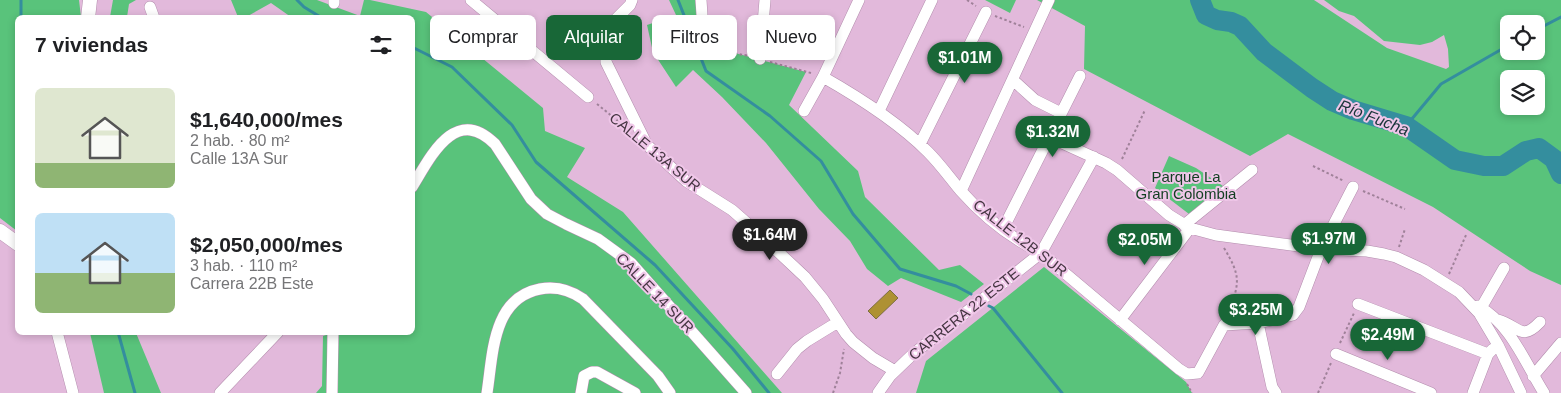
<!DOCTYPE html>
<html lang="es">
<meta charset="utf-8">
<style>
body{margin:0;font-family:Helvetica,sans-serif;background:#f6f6f6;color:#202124;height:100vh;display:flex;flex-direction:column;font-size:19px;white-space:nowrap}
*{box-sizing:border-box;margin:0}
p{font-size:16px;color:#757577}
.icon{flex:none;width:28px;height:28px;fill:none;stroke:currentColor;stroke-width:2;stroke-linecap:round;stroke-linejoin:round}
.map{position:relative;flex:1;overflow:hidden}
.side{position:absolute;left:15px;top:15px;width:400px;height:320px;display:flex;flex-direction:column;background:#fff;border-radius:8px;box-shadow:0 2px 8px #0003}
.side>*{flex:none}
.hud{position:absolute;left:430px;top:15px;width:475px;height:45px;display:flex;gap:10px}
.buttons{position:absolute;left:1500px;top:15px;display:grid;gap:10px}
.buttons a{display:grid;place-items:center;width:45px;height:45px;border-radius:8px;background:#fff;box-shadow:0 2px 8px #0003;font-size:25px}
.price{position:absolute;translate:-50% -42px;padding:0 11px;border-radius:18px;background:#186737;color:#fff;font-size:16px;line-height:32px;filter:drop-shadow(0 1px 2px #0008)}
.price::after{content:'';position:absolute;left:50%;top:30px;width:15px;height:11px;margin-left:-8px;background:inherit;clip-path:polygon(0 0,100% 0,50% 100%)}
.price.active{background:#222;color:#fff}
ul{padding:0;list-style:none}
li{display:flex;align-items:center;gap:15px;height:125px;padding:0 20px}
li span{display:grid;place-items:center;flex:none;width:140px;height:100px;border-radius:8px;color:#555}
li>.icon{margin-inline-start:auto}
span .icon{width:60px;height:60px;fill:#fffc;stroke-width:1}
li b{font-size:21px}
h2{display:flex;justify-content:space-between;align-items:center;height:60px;padding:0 20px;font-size:21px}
.chip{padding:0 18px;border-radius:8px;background:#fff;box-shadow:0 2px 8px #0003;font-size:18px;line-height:45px}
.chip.active{background:#186737;color:#fff}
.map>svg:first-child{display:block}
</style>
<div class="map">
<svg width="1561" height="393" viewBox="0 0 1561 393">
<rect width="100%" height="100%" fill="#e2b9db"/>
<path fill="#59c37b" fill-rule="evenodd" d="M0 0H79L81 17 18 18 17 231 0 218Z
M113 0H136L129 4 127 17H110Z
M231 0H317L360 16 364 0H370L426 12 543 108 545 131 585 148 567 177 623 212 782 393H316L322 386 323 336 336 332H412V18L291 17 271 3 246 17H238Z
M669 0H701C703 18 703 38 720 49L806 72 789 105 858 171 865 197 939 270 960 265 984 284 961 302 901 278 888 286 867 269 850 241 819 209 766 143 722 97 693 70 676 87 653 52 647 25 676 15Z
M985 0H1016L1010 13Z
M1037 0H1314L1387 48 1446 69 1449 67 1448 49 1444 35 1432 42 1420 45 1384 41 1354 16 1339 11 1324 0H1561V285L1530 271 1433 207 1288 134 1250 156 1084 69 1085 26ZM1509 24H1536V51H1509ZM1509 79H1536V106H1509Z
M1169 156 1196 168 1223 186 1189 214 1155 188Z
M1044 267 1186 382 1192 393H916L926 361Z
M90 333H136L161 393H104Z"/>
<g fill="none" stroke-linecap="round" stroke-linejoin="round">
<path stroke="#348e9e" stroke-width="3" d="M297 0 304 7 322 18
M678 0 706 71 770 116 821 161 853 214 900 269 956 286 971 294
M21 18V0
M1536 30 1561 17
M412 47 452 67 512 125 536 162 655 265 733 349 769 393
M1406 126 1441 84 1509 45
M989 306 993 308 1062 393
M118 332 135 393"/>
<path stroke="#348e9e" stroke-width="20" d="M1200 0 1206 15 1217 20 1231 22 1240 26 1264 52 1312 88 1332 101 1353 110 1406 126 1455 160 1484 166H1503L1526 151 1539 148 1554 159 1561 174"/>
</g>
<path fill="#ae9133" stroke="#7c6e41" d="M890 290 898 298 876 319 868 311Z"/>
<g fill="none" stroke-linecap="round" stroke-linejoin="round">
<defs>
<path id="minor" d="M471 0 588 97
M632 0 630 5 614 21 611 29 606 46V62L647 145 686 181 732 210 757 232 805 277 823 299 846 334 853 342 873 358 895 371
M701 0 702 15
M334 3V0
M150 7 154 18
M760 59 765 0
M823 77C860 98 898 122 928 152 940 164 950 178 960 190 982 215 1011 238 1041 253L1179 369 1187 374 1198 373 1224 325 1258 323 1293 315 1299 307 1321 249 1353 187
M1013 80 1035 100 1061 113
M804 111 823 77 859 0
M879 111 932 0
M1049 137 1106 163 1117 170 1169 215 1190 228 1216 235 1321 249 1367 251 1384 254 1396 257 1424 270 1459 292 1479 313 1498 345 1521 393
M920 144 986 12
M412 187C430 158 455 104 495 144L531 199 547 214 566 224 598 239 631 263 746 393
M961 191 1049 0
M1184 225 1252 170
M1003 229 1080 76
M1358 304 1488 354
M1478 306C1511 324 1525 363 1544 393
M1481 308 1504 268
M1120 320 1190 228
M1498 320C1519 326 1521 342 1540 322
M1258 323 1272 387 1276 393
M57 332 73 393
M1336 354 1431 393
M777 374 797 349 807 341 838 322
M1533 376 1561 343
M220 393 278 332
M332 393 333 332
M487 393C493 355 492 298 540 289 556 286 570 290 583 299L658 376 670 393
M581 393 584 376 592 372H597L635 393
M878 393 890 376 913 354 1041 253 1094 157
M1473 393 1488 354 1493 349"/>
<path id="major" d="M88 18 90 0
M0 231 18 244"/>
</defs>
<use href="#minor" stroke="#b38dad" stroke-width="12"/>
<use href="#major" stroke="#b38dad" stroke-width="15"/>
<path stroke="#9f8199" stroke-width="2" stroke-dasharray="2.5 2.5" stroke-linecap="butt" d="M967 0 976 6
M995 16 1024 27
M704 25C711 52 725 51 749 56
M770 62 811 73
M597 104 624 126
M1122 159 1145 110
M1313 166 1344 181
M1363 191 1405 209
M1399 247 1405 229
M1224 248C1241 276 1240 283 1228 313
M1449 274 1466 235
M1340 343 1354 313
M1187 384 1192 393
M833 393 840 373 844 349
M1318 393 1331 363"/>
<use href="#minor" stroke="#fff" stroke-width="11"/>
<use href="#major" stroke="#fff" stroke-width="14"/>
</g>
<g text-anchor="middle" stroke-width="4" stroke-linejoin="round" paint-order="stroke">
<g font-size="15" fill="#463643" stroke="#efc6e8">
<text transform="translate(655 152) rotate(40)" y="5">CALLE 13A SUR</text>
<text transform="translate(1020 238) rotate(38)" y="5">CALLE 12B SUR</text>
<text transform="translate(655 293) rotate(46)" y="5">CALLE 14 SUR</text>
<text transform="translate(964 314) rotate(-39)" y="5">CARRERA 22 ESTE</text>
</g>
<g font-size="15" fill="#123e21" stroke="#efc6e8">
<text x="1186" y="182">Parque La<tspan x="1186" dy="17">Gran Colombia</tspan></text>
</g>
<g font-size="16" font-style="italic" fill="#19353a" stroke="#efc6e8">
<text transform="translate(1374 117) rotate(21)" y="6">Río Fucha</text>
</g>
</g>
</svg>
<div class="buttons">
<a><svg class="icon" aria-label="locate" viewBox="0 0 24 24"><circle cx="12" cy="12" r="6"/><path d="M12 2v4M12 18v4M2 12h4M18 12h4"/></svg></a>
<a><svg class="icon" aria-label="layers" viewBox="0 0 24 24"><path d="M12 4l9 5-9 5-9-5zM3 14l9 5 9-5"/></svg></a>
</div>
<b class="price" style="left:965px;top:84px">$1.01M</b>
<b class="price" style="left:1053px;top:158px">$1.32M</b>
<b class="price active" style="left:770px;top:261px">$1.64M</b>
<b class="price" style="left:1329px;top:265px">$1.97M</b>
<b class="price" style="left:1145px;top:266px">$2.05M</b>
<b class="price" style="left:1256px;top:336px">$3.25M</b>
<b class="price" style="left:1388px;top:361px">$2.49M</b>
<div class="hud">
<a class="chip">Comprar</a>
<a class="chip active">Alquilar</a>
<a class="chip">Filtros</a>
<a class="chip">Nuevo</a>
</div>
<section class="side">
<h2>7 viviendas<svg class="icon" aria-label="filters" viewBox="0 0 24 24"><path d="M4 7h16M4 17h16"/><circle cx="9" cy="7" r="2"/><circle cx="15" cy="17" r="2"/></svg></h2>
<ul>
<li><span style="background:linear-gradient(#dfe7d0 75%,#8fb573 0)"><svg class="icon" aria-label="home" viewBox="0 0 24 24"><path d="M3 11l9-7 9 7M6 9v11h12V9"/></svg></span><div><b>$1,640,000/mes</b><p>2 hab. · 80 m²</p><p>Calle 13A Sur</p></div></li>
<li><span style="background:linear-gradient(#bfe0f5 60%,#8fb573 0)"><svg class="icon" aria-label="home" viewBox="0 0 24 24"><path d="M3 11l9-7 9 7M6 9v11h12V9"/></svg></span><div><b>$2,050,000/mes</b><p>3 hab. · 110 m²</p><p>Carrera 22B Este</p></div></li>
</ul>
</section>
</div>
